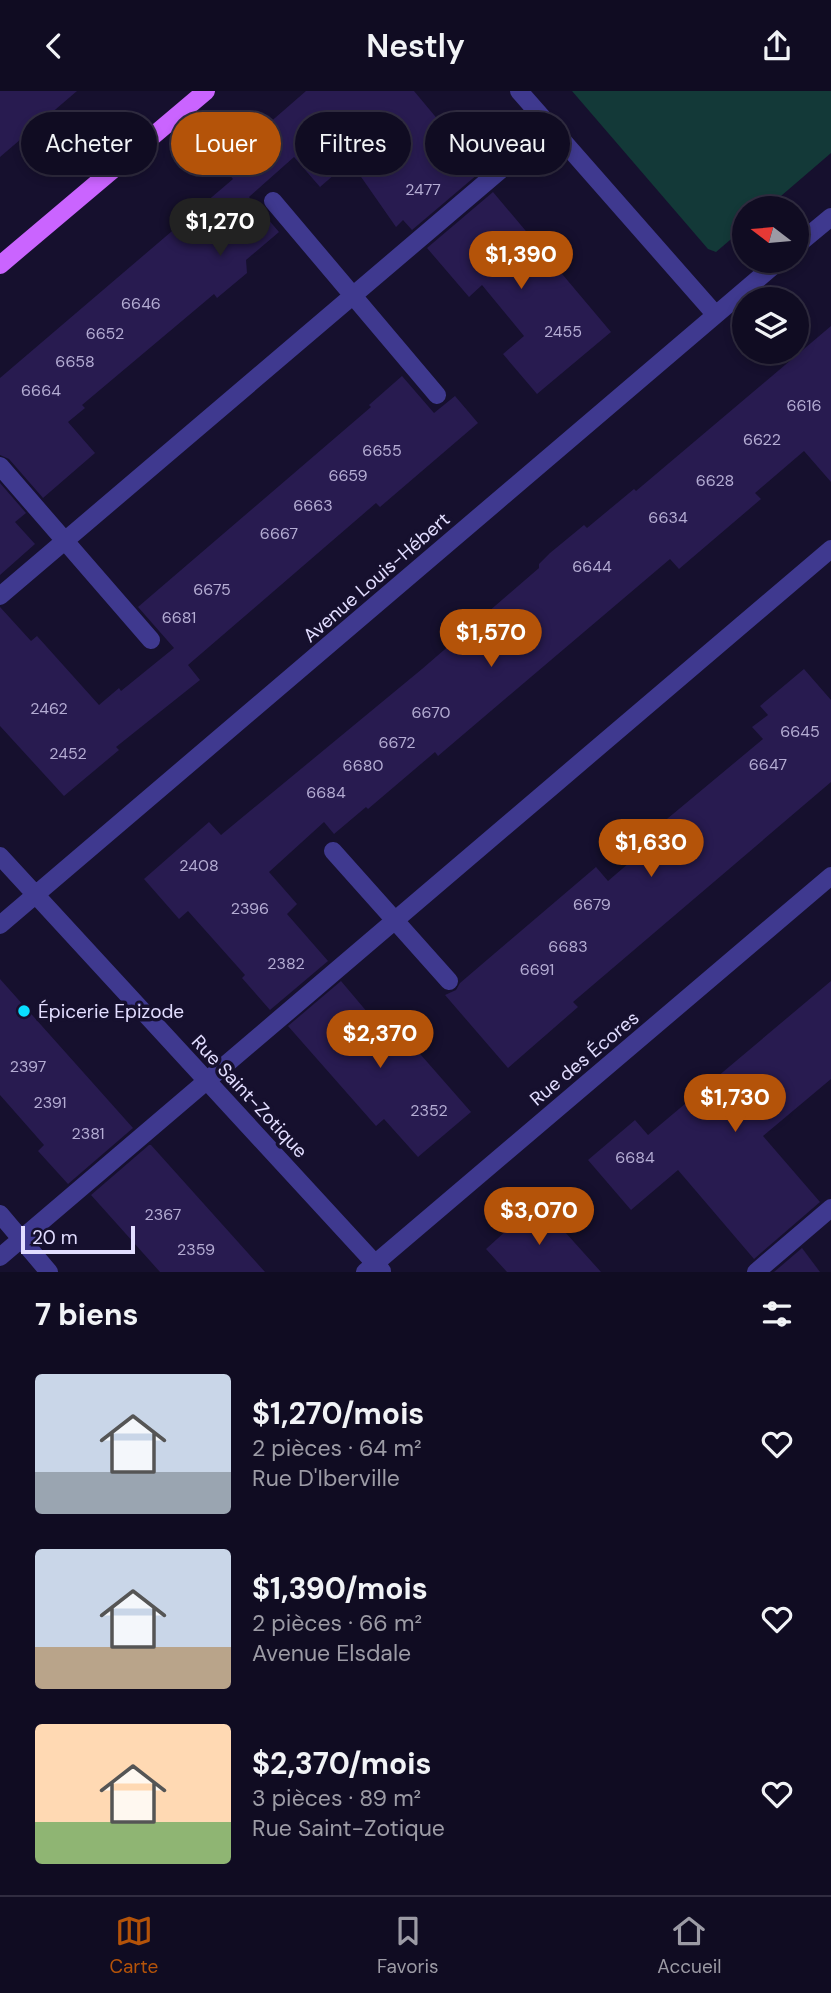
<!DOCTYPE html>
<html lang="fr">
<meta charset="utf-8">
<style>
body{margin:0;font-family:"DM Sans",sans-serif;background:#1e1a2f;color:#f1f3f6;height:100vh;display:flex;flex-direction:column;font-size:26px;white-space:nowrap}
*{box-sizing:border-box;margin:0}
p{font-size:23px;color:#9c9ba5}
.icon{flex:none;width:38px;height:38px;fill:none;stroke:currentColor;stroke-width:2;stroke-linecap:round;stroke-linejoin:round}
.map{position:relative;height:1181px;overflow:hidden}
.details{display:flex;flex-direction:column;background:#100c22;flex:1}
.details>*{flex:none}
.top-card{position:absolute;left:21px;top:21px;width:789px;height:63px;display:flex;gap:14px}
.needle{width:46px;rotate:286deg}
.controls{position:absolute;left:732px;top:105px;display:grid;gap:14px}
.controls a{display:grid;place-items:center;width:77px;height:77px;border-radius:50%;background:#100c22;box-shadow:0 4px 10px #0003,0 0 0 2px #302c40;font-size:35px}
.scale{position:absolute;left:21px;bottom:18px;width:114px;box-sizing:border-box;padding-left:7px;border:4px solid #e2ddff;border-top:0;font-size:19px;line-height:24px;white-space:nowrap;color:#e2ddff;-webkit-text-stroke:5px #16102e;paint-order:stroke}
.price{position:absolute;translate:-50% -60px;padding:0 16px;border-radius:24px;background:#b45309;color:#fff;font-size:23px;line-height:46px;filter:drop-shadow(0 2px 4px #0008)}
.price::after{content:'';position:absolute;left:50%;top:42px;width:21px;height:16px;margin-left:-10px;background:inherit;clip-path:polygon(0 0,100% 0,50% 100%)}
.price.on{background:#222;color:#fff}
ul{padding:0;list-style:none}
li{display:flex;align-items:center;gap:21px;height:175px;padding:0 35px}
li span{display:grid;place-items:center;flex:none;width:196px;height:140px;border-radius:7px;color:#555}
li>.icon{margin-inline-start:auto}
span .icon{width:84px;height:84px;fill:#fffc;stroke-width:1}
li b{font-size:30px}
h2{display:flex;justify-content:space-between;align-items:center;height:84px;padding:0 35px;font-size:30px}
.chip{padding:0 24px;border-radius:32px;background:#100c22;box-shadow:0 4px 10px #0003,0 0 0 2px #302c40;font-size:24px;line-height:63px}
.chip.on{background:#b45309;color:#fff}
header{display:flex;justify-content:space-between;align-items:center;height:91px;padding:0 35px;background:#100c22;font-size:32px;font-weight:600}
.tab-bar{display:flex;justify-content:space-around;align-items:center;height:98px;border-top:2px solid #302c40;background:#100c22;font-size:19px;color:#9c9ba5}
.tab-bar a{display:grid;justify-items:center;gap:4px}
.tab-bar .on{color:#b45309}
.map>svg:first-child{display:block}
</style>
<header><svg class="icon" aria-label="back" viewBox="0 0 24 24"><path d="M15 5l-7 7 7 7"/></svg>Nestly<svg class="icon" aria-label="share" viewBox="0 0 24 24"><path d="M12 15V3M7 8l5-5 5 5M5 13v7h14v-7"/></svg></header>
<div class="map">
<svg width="831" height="1181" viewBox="0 0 831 1181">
<rect width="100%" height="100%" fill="#16102e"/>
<path fill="#133938" d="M572 0H831V62L767 117H744V137L716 161 708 158Z"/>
<path fill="#281b50" d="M0 0H77L0 66Z
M306 0H414L480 79 477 82 478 83 412 139 403 129 396 136 350 70 320 96 294 66 249 106 279 141 246 169 247 182 217 207 214 203 82 314 85 317 68 331 95 362 43 407 9 368 0 364V287L233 88 221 74Z
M493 101 611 241 537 303 503 263 524 245 482 194 469 206 427 157Z
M831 235V391L804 360 755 402 761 408 679 478 670 468 438 665 435 661 368 718 366 716 334 743 324 731 269 781 297 813 287 823 328 870 270 919 242 887 245 884 188 820 179 828 144 788 209 731 221 744 422 578 539 477V473L550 462 584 434 587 437 634 398 636 400Z
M402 285 434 322 455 305 478 332 380 416 376 412 188 574 200 589 116 656 119 659 64 705 0 635V516L31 550 37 545 99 614 119 597 121 600 174 557 138 516 371 316 369 314Z
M0 392 26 422 15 431 35 453 0 484Z
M804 578 831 609V691L573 911 578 916 508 977 445 904 456 899 460 892 596 776 608 790 672 735 667 728 763 648 752 636 768 624 760 615Z
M0 888 133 1037 68 1093 38 1060 44 1054 0 1004Z
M341 890 384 941 393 932 471 1021 418 1066 384 1028 376 1035 288 935Z
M831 890V988L763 1045 820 1111 754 1168 678 1079 631 1119 588 1069 635 1029 648 1044Z
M149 1054H151L265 1181H160L91 1104Z
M538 1111 601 1181H507L486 1158Z
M802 1157 820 1181H774Z"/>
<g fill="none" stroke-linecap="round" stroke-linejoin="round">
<path stroke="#3f398f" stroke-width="18" d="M519 0 715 223
M273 110 437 304
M796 155 831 126
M0 375 151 549
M0 505 551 36
M333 760 449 890
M0 765 382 1180
M0 834 779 170
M0 1123 49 1181
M0 1166C277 929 554 694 831 458
M365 1181 831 785
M756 1181 831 1117"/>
<path stroke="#ca64ff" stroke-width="18" d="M0 174 206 0"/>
</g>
<circle fill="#09dfff" stroke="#16102e" stroke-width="2.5" cx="24" cy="920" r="7"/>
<g text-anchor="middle" stroke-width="7" stroke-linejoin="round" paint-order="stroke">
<g font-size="16" fill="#b4acd3">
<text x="423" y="104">2477</text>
<text x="141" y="218">6646</text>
<text x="563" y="246">2455</text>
<text x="105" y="248">6652</text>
<text x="75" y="276">6658</text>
<text x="41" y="305">6664</text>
<text x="804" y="320">6616</text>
<text x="762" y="354">6622</text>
<text x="382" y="365">6655</text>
<text x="348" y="390">6659</text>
<text x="715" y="395">6628</text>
<text x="313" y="420">6663</text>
<text x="668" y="432">6634</text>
<text x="279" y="448">6667</text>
<text x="592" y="481">6644</text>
<text x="212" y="504">6675</text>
<text x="179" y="532">6681</text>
<text x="49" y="623">2462</text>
<text x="431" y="627">6670</text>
<text x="800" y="646">6645</text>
<text x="397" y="657">6672</text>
<text x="68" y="668">2452</text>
<text x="768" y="679">6647</text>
<text x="363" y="680">6680</text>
<text x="326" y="707">6684</text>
<text x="199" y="780">2408</text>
<text x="592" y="819">6679</text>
<text x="250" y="823">2396</text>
<text x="568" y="861">6683</text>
<text x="286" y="878">2382</text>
<text x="537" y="884">6691</text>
<text x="28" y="981">2397</text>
<text x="50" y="1017">2391</text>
<text x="429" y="1025">2352</text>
<text x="88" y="1048">2381</text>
<text x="635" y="1072">6684</text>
<text x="163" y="1129">2367</text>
<text x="196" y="1164">2359</text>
</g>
<g font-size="19" fill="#e2ddff" stroke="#16102e">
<text transform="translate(376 486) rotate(-41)" y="7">Avenue Louis-Hébert</text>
<text transform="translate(584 967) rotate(-40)" y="7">Rue des Écores</text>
<text transform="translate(250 1005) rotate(47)" y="7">Rue Saint-Zotique</text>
</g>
<g font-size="19" fill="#e2ddff" stroke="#16102e" text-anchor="start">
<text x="38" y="927">Épicerie Epizode</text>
</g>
</g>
</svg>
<div class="controls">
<a><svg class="needle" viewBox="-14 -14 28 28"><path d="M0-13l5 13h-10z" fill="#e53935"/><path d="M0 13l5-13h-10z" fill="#9c9ba5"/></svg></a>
<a><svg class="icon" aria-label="layers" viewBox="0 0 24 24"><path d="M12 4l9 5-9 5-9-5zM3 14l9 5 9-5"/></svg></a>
</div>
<div class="scale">20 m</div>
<b class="price on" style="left:220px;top:167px">$1,270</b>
<b class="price" style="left:521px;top:200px">$1,390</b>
<b class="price" style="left:491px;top:578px">$1,570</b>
<b class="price" style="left:651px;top:788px">$1,630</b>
<b class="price" style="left:380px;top:979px">$2,370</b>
<b class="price" style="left:735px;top:1043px">$1,730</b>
<b class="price" style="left:539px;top:1156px">$3,070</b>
<div class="top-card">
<a class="chip">Acheter</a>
<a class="chip on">Louer</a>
<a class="chip">Filtres</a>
<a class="chip">Nouveau</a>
</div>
</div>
<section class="details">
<h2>7 biens<svg class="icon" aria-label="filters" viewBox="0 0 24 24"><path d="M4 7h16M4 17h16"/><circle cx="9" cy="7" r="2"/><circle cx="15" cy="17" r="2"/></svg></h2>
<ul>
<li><span style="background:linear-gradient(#c9d6e8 70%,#9aa5b1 0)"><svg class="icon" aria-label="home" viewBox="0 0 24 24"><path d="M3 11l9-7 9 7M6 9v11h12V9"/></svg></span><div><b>$1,270/mois</b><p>2 pièces · 64 m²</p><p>Rue D'Iberville</p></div><svg class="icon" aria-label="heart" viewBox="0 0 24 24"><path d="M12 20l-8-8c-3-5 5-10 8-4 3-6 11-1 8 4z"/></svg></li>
<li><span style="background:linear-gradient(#c9d6e8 70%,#b9a48a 0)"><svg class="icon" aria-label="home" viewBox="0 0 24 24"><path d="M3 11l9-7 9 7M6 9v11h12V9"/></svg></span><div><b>$1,390/mois</b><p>2 pièces · 66 m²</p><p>Avenue Elsdale</p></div><svg class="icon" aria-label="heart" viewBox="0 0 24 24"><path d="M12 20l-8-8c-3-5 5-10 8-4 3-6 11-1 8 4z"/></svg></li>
<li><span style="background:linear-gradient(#ffd9b3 70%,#8fb573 0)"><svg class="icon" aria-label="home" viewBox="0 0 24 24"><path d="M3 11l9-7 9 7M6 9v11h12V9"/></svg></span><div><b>$2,370/mois</b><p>3 pièces · 89 m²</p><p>Rue Saint-Zotique</p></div><svg class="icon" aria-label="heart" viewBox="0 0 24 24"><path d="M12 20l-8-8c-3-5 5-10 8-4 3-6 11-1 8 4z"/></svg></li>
</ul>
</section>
<nav class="tab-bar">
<a class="on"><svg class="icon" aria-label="map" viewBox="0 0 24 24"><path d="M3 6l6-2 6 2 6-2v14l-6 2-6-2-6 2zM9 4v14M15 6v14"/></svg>Carte</a>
<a><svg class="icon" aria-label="saved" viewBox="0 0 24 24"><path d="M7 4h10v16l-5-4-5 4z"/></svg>Favoris</a>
<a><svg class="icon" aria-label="home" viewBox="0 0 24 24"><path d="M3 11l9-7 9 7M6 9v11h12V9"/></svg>Accueil</a>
</nav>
